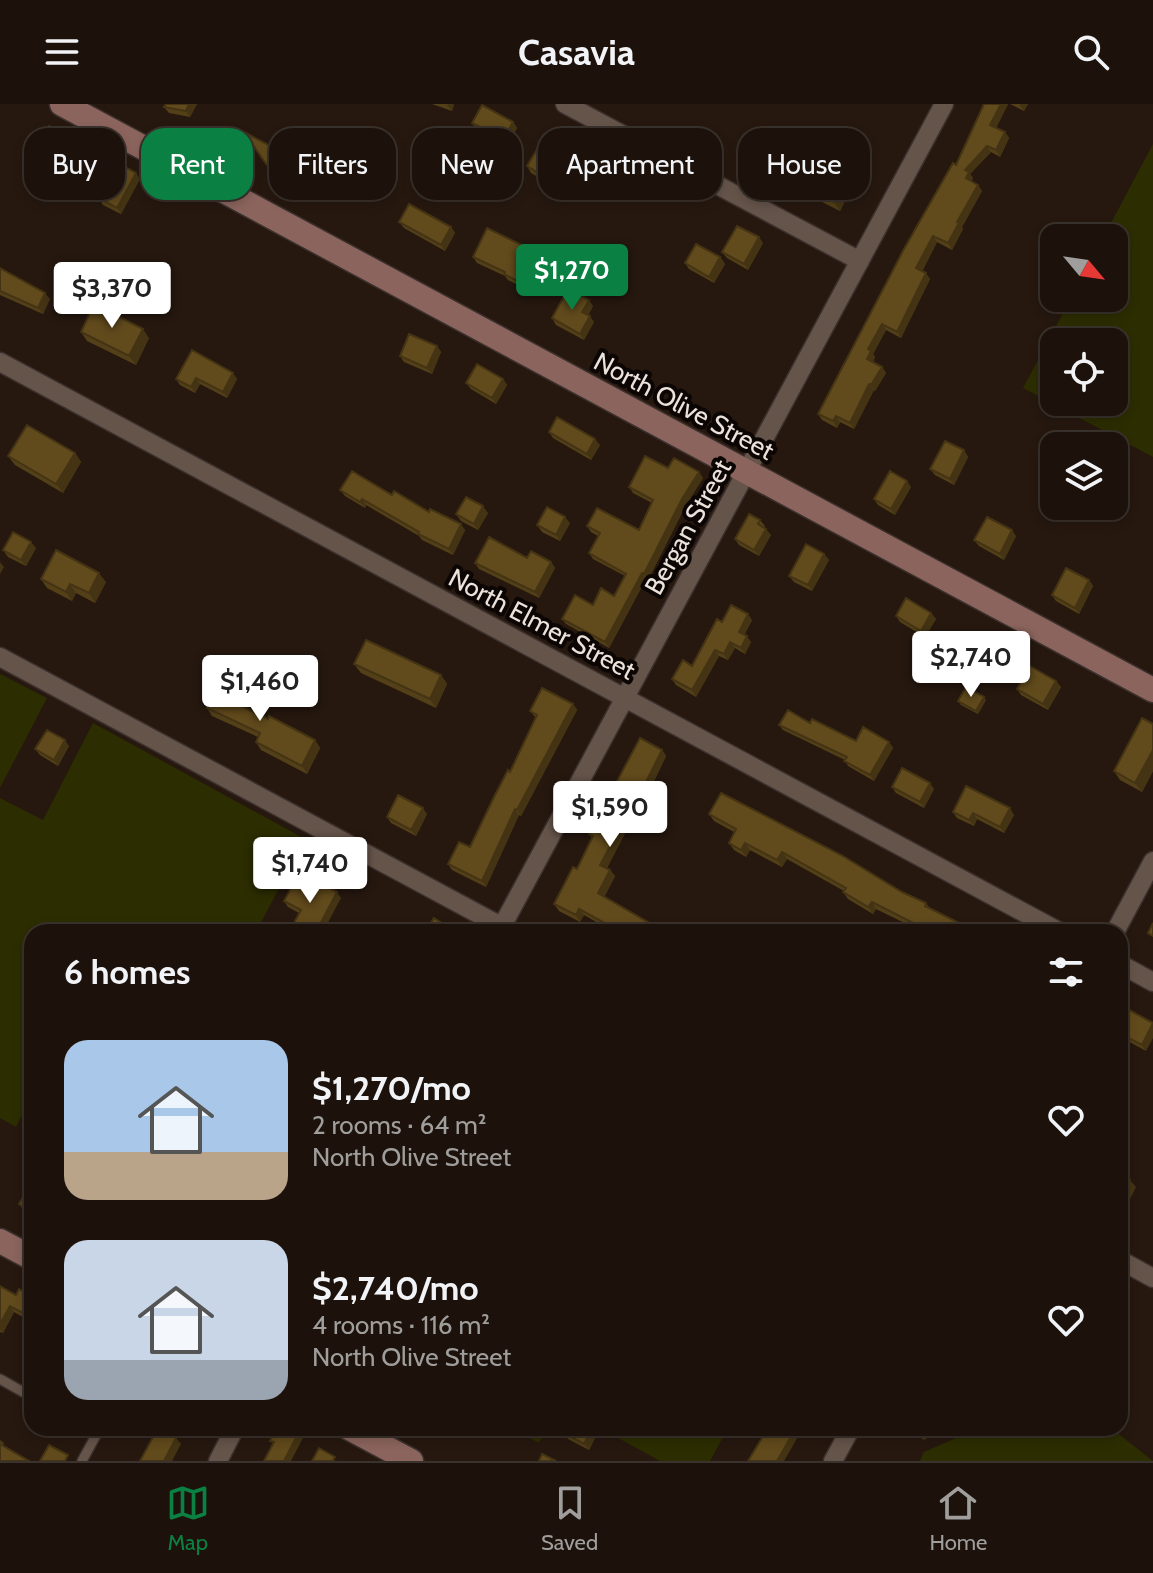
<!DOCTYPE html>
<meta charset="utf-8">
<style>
body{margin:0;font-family:Cabin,sans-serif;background:#292019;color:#f1f3f6;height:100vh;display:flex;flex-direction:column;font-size:30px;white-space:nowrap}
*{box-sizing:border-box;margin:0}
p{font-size:26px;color:#a09e9d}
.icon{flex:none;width:44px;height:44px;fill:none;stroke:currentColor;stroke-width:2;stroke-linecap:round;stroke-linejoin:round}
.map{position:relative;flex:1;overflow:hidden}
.side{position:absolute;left:24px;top:820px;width:1104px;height:512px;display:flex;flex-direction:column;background:#1c120b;border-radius:24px;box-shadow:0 4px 12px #0003,0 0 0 2px #3a322c}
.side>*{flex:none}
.hud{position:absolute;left:24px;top:24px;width:1106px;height:72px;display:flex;gap:16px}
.needle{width:52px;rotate:119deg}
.fabs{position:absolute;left:1040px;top:120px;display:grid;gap:16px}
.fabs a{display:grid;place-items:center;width:88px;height:88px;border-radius:16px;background:#1c120b;box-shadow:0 4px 12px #0003,0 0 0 2px #3a322c;font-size:40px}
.price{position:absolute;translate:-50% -68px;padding:0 18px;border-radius:8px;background:#fff;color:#222;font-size:26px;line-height:52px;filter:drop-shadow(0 2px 4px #0008)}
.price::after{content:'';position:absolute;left:50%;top:48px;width:24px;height:18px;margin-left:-12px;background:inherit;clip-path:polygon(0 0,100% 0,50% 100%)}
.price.on{background:#0b8043;color:#fff}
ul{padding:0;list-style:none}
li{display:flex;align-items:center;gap:24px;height:200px;padding:0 40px}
li span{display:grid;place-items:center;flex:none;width:224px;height:160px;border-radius:24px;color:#555}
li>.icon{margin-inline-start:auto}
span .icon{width:96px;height:96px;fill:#fffc;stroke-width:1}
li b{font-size:34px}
h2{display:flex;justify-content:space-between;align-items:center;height:96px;padding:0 40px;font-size:34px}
.tag{padding:0 28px;border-radius:24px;background:#1c120b;box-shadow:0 4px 12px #0003,0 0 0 2px #3a322c;font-size:28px;line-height:72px}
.tag.on{background:#0b8043;color:#fff}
header{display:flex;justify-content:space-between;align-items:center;height:104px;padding:0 40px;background:#1c120b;font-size:36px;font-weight:700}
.tabs{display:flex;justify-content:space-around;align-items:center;height:112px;border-top:2px solid #3a322c;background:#1c120b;font-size:22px;color:#a09e9d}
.tabs a{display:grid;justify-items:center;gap:4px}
.tabs .on{color:#0b8043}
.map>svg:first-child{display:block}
</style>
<header><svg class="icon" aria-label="menu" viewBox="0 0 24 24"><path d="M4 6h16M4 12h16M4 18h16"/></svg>Casavia<svg class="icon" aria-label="search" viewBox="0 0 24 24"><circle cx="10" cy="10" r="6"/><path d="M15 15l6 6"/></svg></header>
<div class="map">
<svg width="1153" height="1357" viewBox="0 0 1153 1357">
<rect width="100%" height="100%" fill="#26180f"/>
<path fill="#2c2d00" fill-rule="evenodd" d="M1153 40V353L1023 284 1071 194H1114V134H1103ZM1114 238V298H1054V238Z
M0 570 47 594 0 684Z
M93 619 305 735 256 828H32V991L16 1023 0 1014V694L43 716Z
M511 1324H547L539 1339Z
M600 1324H728L710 1357H660Z
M967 1324H1105L1116 1328 1153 1357H920L924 1348 956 1334Z"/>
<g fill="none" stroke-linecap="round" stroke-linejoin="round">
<defs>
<path id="lane" d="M0 1275 32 1293
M82 1357 100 1324"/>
<path id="street" d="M565 0 860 157
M0 258 1060 828
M0 553 512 828
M499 828 944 0
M1115 828 1153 757
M1120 860 1153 878
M1120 1156 1153 1174
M218 1357 235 1324
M833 1357 851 1324"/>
<path id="secondary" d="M62 0 1153 586
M0 1137 32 1154
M349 1324 411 1357"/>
</defs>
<use href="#lane" stroke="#3b302d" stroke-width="12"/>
<use href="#street" stroke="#3b302d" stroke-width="21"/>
<use href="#secondary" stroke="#3b302d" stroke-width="27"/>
<use href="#lane" stroke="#65544a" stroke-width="9"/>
<use href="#street" stroke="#65544a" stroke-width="18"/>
<use href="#secondary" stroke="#8b645d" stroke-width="24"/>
</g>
<path fill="#534018" d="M166 0H197L190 13 169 9 164 3Z
M432 0H454L452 7Z
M984 0H1008L996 24 1005 28 1009 34 1000 53 991 48 970 70 973 74 971 78 978 81 982 87 962 123 963 125 952 146 937 138 922 167 930 175 901 234 886 226 873 250 875 253 873 258 882 263 886 269 875 287 874 286 854 325 840 318 837 324 822 316 818 310 956 61Z
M1010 0H1028L1024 7Z
M513 18 517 24 503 51 482 40 477 34 480 27 476 25 472 19Z
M244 28 272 43 331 56 335 63 329 74 332 76 336 82 329 96 270 66Z
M567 44 571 50 552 81 531 69 527 62Z
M94 50 76 86 34 63 30 57Z
M855 53 862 62 840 107 814 94 808 85Z
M140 75 121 110 103 101 99 94Z
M399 118 451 123 455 129 445 147 404 124Z
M763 139 748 166 727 154 722 148Z
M473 153 544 156 530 187 508 176 505 172 477 159Z
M720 153 725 160 714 179 689 165 685 159Z
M155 163 157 166 152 179 139 174 137 171Z
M0 164 50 195 43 210 0 191Z
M593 202 588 211 594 218 584 236 556 221 552 214Z
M81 228 149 234 136 261 87 237Z
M437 242 441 248 432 270 404 258 400 252Z
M176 275H237L227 294 200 280 195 289 180 281Z
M503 275 507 281 496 300 471 285 466 279Z
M549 328 600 341 591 356 553 334Z
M964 346 968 353 954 381 935 371 930 365Z
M75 349 81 358 63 389 15 361 8 352Z
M668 364 703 374 686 401 648 476 646 475 609 544 566 520 562 515 614 492 625 472 593 455 589 449 598 432 591 428 587 422 639 426 652 399 633 389 629 383Z
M911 383 895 411 878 401 874 395Z
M340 386 392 391 429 408 465 426 453 451 422 436 419 432 366 401 365 404 345 392Z
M488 409 478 426 461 417 456 410Z
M760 416 765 422 764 424 771 431 759 452 739 441 735 435Z
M570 419 560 437 542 428 537 421Z
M1016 432 1004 456 979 442 974 436Z
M36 444 26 462 8 453 3 446Z
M824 450 829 456 812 487 794 478 789 472Z
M551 458 555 464 539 494 479 465 475 459Z
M41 475 106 478 95 499 76 489 72 497 47 484Z
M1089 476 1093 482 1079 510 1056 497 1052 491Z
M931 509 936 515 925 533 900 518 896 512Z
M752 516 744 531 751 538 745 550 735 544 728 556 719 552 696 593 676 581 672 575 692 562 722 518Z
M1003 542 1007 548 997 567 972 554 968 548Z
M354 560 441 571 447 580 436 604 361 569Z
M1056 577 1061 583 1048 606 1021 591 1017 585Z
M248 584 253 591 247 604 315 636 320 644 307 670 261 646 256 638 258 633 212 612 207 604Z
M986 596 978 610 961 601 958 597Z
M573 600 577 606 521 712 519 711 486 783 452 766 448 760 470 743 510 668 536 614 530 607Z
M810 619 856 637 889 638 893 644 874 677 848 662 845 656 783 626 779 621Z
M1153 620V667L1142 688 1120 676 1114 667Z
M69 642 58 662 40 651 35 645Z
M662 646 666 652 638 711 635 710 607 764 610 766 615 772 604 793 665 828H614L584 811 580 818 559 807 554 800 577 765 592 734 589 730Z
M892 683 934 685 924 704 896 689Z
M953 708 1014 711 1004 729 977 715 974 722 957 714Z
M427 710 416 732 391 719 387 713Z
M709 710 926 799 930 805 969 824 971 828H923L876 805 873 810 848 795 843 788 844 787 787 755 782 763 750 746 746 753 734 746 729 739 734 728 714 717Z
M341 794 299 809 288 803 284 797Z
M1120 901 1146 947 1126 936 1120 946Z
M32 1078V1113L26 1109 19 1100Z
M0 1182 16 1191 32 1192V1218L14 1208 3 1229 0 1228Z
M566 1324H595L598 1328 589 1346 568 1335 564 1329Z
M901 1324H931L925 1336Z"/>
<path fill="#443414" d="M189 0H197L190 13 186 7Z
M448 0H454L452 7 447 1Z
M1001 0H1008L994 27 990 21Z
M1020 0H1028L1024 7 1020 1Z
M513 18 517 24 503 51 498 45Z
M1005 28 1009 34 1000 53 996 46Z
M987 42 991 48 970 70 973 74 970 80 966 74 965 66Z
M90 44 94 50 76 86 71 80Z
M567 44 571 50 552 81 548 75Z
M855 53 862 62 840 107 834 98Z
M331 56 335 63 327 77 323 71Z
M136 69 140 75 121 110 117 104Z
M332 76 336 82 329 96 325 90Z
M978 81 982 87 962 123 963 125 952 146 948 139 957 118Z
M451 123 455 129 445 147 441 141Z
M933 132 937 138 921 170 916 164Z
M759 133 763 139 748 166 744 160Z
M540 150 544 156 530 187 525 181Z
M720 153 725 160 714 179 709 173Z
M155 163 157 166 152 179 150 176Z
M926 169 930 175 901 234 897 228Z
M45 189 50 195 43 210 38 204Z
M589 196 593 202 587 214 582 208Z
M590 212 594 218 584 236 580 230Z
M882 220 886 226 873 250 875 253 871 261 867 255 868 245Z
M143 225 149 234 136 261 129 252Z
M437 242 441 248 432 270 427 264Z
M882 263 886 269 875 287 871 281Z
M233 269 237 275 227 294 223 288Z
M196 274 200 280 195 289 191 283Z
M503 275 507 281 496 300 492 294Z
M869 280 874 286 854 325 850 319Z
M836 312 840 318 837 324 833 317Z
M595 335 600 341 591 356 587 350Z
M964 346 968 353 954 381 950 375Z
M75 349 81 358 63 389 56 380Z
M699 368 703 374 686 401 648 476 644 470 682 395Z
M907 377 911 383 895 411 891 405Z
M362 395 366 401 365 404 360 398Z
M483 402 488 409 478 426 474 420Z
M565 413 570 419 560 437 556 431Z
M461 420 465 426 453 451 449 445Z
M766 425 771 431 759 452 754 446Z
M1012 426 1016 432 1004 456 1000 450Z
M31 438 36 444 26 462 21 456Z
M824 450 829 456 812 487 808 481Z
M0 458 4 463 0 470Z
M551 458 555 464 539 494 535 488Z
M99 469 106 478 95 499 89 489Z
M642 469 646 475 609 544 605 538Z
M1089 476 1093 482 1079 510 1075 504Z
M70 480 76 489 72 497 66 488Z
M931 509 936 515 925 533 921 527Z
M748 510 752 516 743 534 739 528Z
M747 532 751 538 745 550 741 544Z
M730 538 735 544 728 556 724 550Z
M1003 542 1007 548 997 567 993 561Z
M715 546 719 552 696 593 692 586Z
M441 571 447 580 436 604 430 595Z
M1056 577 1061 583 1048 606 1043 600Z
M248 584 253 591 245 609 239 601Z
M984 593 986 596 978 610 976 607Z
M573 600 577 606 521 712 517 706Z
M65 636 69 642 58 662 54 656Z
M315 636 320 644 307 670 302 662Z
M889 638 893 644 874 677 870 671Z
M662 646 666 652 638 711 633 704Z
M1153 646V667L1142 688 1135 679Z
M930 679 934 685 924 704 920 698Z
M631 703 635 710 605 767 600 761Z
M423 704 427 710 416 732 411 726Z
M1010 704 1014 711 1004 729 1000 723Z
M515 705 519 711 486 783 482 777Z
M973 709 977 715 974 722 969 716Z
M745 739 750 746 746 753 741 746Z
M782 748 787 755 782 763 777 756Z
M610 766 615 772 603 796 598 789Z
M337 788 341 794 323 828H316Z
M872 798 876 805 873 810 868 803Z
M579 805 584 811 580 818 576 811Z
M1153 920V934L1146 947 1142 941Z
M1121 930 1126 936 1120 946V932Z
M1130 1076 1136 1083 1127 1101 1121 1093Z
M10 1202 14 1208 3 1229 0 1226V1220Z
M301 1324 305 1330 291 1357H284Z
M592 1324H595L598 1328 589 1346 584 1340Z
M796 1324H803L784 1357H777Z
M924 1324H931L925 1336 921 1331Z
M176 1334 181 1340 172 1357H164Z"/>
<path fill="#614a1c" stroke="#443414" stroke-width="2" d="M166 0H189L186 7 164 3Z
M984 0H1001L990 21 1005 28 996 46 987 42 965 66 969 68 966 74 978 81 957 118 959 119 948 139 933 132 916 164 926 169 897 228 882 220 868 245 871 247 867 255 882 263 871 281 869 280 850 319 836 312 833 317 818 310 904 145 953 59 956 61Z
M482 1 513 18 498 45 477 34 482 24 472 19Z
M49 22 90 44 71 80 30 57Z
M244 28 272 43 278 32 331 56 323 71 332 76 325 90 266 60Z
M545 32 567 44 548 75 527 62Z
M829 41 855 53 834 98 808 85Z
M118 59 136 69 117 104 99 94Z
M409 100 451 123 441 141 399 118Z
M737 122 759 133 744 160 722 148Z
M487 124 540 150 525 181 504 170 505 168 473 153Z
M696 140 720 153 709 173 685 159Z
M141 159 155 163 150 176 137 171Z
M0 164 45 189 38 204 0 187Z
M568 185 589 196 582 208 590 212 580 230 552 214Z
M94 200 143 225 129 252 81 228Z
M409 230 437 242 427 264 400 252Z
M192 246 233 269 223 288 196 274 191 283 176 275Z
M477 260 503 275 492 294 466 279Z
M557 313 595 335 587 350 549 328Z
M27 321 75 349 56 380 8 352Z
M945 337 964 346 950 375 930 365Z
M645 352 668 364 674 354 699 368 682 395 644 470 642 469 605 538 562 515 575 491 593 501 601 484 614 492 626 470 589 449 600 429 587 422 597 404 639 426 653 396 629 383Z
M352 367 392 391 394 387 429 408 430 405 461 420 449 445 418 430 419 428 362 395 360 398 340 386Z
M890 367 907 377 891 405 874 395Z
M466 393 483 402 474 420 456 410Z
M547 403 565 413 556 431 537 421Z
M749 410 760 416 758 420 766 425 754 446 735 435Z
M987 413 1012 426 1000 450 974 436Z
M13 428 31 438 21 456 3 446Z
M489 433 527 454 531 447 551 458 535 488 475 459Z
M806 440 824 450 808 481 789 472Z
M56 446 99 469 89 489 70 480 66 488 41 475Z
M1066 464 1089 476 1075 504 1052 491Z
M906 494 931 509 921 527 896 512Z
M731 501 748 510 739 528 747 532 741 544 730 538 724 550 715 546 692 586 672 575 683 556 692 562 717 515 722 518Z
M978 529 1003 542 993 561 968 548Z
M366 536 441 571 430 595 354 560Z
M1030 562 1056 577 1043 600 1017 585Z
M222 572 248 584 239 601 268 615 269 612 315 636 302 662 256 638 260 629 207 604Z
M966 583 984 593 976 607 958 597Z
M542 584 573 600 517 706 515 705 482 777 448 760 459 738 470 743 494 693 508 666 510 668 537 611 530 607Z
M788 606 810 619 812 615 856 637 863 623 889 638 870 671 844 657 847 653 779 621Z
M1142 614 1153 620V646L1135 679 1114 667Z
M47 626 65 636 54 656 35 645Z
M640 634 662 646 633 704 631 703 600 761 610 766 598 789 665 828H621L579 805 576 811 554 800 573 763 577 765 593 732 589 730Z
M902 664 930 679 920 698 892 683Z
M966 682 1010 704 1000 723 973 709 969 716 953 708Z
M721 689 843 752 902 788 926 799 925 802 969 824 967 828H931L872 798 868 803 843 788 846 784 782 748 777 756 745 739 741 746 729 739 736 725 709 710Z
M398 691 423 704 411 726 387 713Z
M295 776 312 785 317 777 337 788 316 828H289L301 806 284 797Z
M434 814 453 826 452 828H425Z
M1153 819V832L1148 829Z
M1120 901 1153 919 1142 941 1121 930 1120 932Z
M1120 1070 1130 1076 1121 1093H1120Z
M32 1078V1107L19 1100Z
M0 1182 16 1191 19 1185 32 1192V1214L10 1202 0 1220Z
M158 1324 176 1334 164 1357H140Z
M277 1324H301L284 1357H264L274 1338 270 1337Z
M566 1324H592L584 1340 564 1329Z
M768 1324H796L777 1357H748Z
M908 1324H924L921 1331Z
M0 1337 3 1339 2 1341 29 1357H0Z
M49 1341 68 1351 65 1357H40Z
M319 1344 335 1353 333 1356 334 1357H312Z
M542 1350 556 1357H539Z"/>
<g text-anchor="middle" stroke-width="8" stroke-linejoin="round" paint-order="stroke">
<g font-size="26" fill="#ece2dc" stroke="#0b0503">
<text transform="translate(684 302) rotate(28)" y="9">North Olive Street</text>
<text transform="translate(688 423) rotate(-61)" y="9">Bergan Street</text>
<text transform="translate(542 520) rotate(28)" y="9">North Elmer Street</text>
</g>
</g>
</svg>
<div class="fabs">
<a><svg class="needle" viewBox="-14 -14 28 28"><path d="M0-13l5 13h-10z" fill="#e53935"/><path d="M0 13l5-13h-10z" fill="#a09e9d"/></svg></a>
<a><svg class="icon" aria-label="locate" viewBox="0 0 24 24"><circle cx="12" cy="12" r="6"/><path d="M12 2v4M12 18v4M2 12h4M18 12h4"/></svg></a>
<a><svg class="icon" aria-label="layers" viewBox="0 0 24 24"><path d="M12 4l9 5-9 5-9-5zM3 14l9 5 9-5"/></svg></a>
</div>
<b class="price on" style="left:572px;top:208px">$1,270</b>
<b class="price" style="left:112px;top:226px">$3,370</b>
<b class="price" style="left:971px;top:595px">$2,740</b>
<b class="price" style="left:260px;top:619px">$1,460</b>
<b class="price" style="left:610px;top:745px">$1,590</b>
<b class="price" style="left:310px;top:801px">$1,740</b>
<div class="hud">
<a class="tag">Buy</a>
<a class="tag on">Rent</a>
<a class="tag">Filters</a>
<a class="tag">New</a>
<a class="tag">Apartment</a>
<a class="tag">House</a>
</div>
<section class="side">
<h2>6 homes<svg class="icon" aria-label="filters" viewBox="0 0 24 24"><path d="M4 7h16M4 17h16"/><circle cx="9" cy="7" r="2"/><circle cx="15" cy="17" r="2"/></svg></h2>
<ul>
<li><span style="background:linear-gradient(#a9c7e8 70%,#b9a48a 0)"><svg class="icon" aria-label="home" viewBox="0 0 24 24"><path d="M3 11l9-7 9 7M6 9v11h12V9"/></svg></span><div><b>$1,270/mo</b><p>2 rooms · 64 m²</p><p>North Olive Street</p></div><svg class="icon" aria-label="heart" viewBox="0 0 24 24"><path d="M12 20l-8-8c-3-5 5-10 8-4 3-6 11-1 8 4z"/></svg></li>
<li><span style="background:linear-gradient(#c9d6e8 75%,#9aa5b1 0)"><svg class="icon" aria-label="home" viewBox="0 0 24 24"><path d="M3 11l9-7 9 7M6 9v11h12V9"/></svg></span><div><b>$2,740/mo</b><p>4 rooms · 116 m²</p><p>North Olive Street</p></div><svg class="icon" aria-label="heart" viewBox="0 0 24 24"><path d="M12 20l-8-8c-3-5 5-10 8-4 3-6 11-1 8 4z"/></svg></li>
</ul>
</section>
</div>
<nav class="tabs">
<a class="on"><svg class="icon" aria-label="map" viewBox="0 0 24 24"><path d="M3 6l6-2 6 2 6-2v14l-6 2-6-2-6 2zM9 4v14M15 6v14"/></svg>Map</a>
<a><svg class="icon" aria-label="saved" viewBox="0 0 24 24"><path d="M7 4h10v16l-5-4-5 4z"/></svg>Saved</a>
<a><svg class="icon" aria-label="home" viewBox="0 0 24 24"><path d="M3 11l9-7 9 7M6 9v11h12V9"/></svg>Home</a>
</nav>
